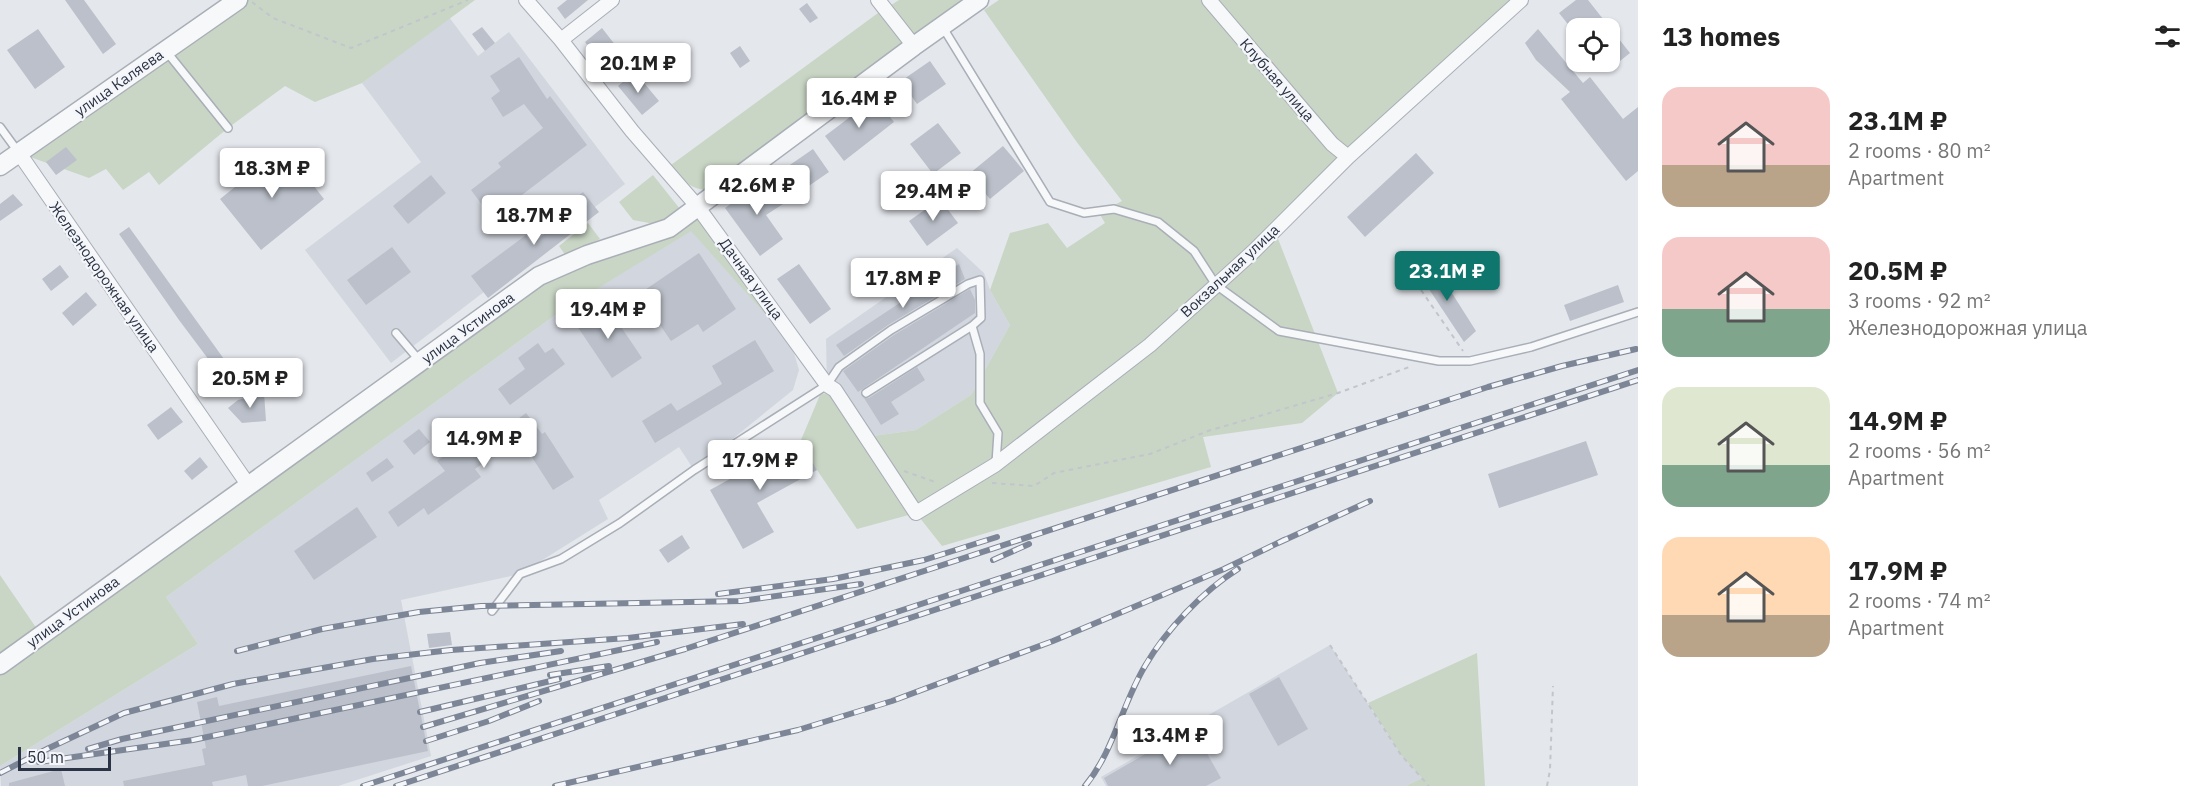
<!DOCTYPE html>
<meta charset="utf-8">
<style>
body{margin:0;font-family:"IBM Plex Sans",sans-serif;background:#f2f2f2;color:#222;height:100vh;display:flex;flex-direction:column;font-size:22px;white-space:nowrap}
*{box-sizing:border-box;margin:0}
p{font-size:20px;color:#767676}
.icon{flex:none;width:33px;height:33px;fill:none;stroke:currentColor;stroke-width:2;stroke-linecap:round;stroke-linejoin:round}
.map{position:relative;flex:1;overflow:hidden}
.sheet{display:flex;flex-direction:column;background:#fff;width:570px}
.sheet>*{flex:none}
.controls{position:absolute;left:1566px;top:18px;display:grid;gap:12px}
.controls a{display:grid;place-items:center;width:54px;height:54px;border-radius:12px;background:#fff;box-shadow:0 2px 4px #0004;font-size:30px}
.scale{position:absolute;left:18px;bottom:15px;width:93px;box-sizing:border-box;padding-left:6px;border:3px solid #2b3445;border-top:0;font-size:16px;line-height:21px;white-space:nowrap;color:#2b3445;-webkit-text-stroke:4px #f4f6f9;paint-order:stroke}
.price{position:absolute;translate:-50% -51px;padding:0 14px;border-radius:6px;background:#fff;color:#222;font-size:20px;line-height:39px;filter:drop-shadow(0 2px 3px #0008)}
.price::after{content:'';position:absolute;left:50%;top:36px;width:18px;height:14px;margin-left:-9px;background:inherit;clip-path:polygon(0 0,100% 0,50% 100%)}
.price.selected{background:#0f766e;color:#fff}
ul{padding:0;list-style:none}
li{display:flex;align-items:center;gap:18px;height:150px;padding:0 24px}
li span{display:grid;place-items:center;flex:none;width:168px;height:120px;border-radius:18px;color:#555}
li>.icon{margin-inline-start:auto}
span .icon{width:72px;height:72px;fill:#fffc;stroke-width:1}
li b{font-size:26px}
h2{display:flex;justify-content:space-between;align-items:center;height:72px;padding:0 24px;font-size:26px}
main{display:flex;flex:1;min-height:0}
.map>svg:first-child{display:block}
</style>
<main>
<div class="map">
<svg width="1638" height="786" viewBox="0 0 1638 786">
<rect width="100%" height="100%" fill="#e4e7ec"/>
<path fill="#d2d6de" d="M449 17 478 56 509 32 625 184 391 363 305 250 421 162 362 83Z
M691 230 791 343 799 370 793 390 694 470 679 447 599 500 608 519 520 574 401 600 431 756 338 786H1L0 766 198 644 166 597 561 311Z
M957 248 984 273 990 290 1010 325 971 395 916 430 866 437 827 385 826 339Z
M1330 645 1401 755 1422 778 1406 786H1106L1101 777Z"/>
<path fill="#c9d6c5" d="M238 0H475L362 83 315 102 285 86 228 128 159 185 149 172 123 190 106 169 89 178 19 153Z
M899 0H973L911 39 888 7Z
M999 0H1518L1275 231 1338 393 1302 423 1203 437 1211 467 942 546 916 513 857 529 817 470 801 440 820 395 835 390 866 437 916 430 971 395 1010 325 990 290 1010 233 1048 223 1067 248 1105 223 1099 213 1122 201 1076 141 984 10Z
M878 13 902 43 706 190C688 188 682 179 671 165Z
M653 175 680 209 660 225 633 220 619 202Z
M697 209 791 343 691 231 561 311 166 597 198 644 0 766V665L539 276Z
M588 223 600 239 566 256 559 246Z
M0 575 37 629 0 655Z
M1477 653 1485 786H1406L1422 778 1401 755 1368 703Z"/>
<path fill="#bbc0ca" d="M65 0H84L116 44 103 54Z
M567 0H588L565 19 557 8Z
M1576 0H1588L1630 53 1610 69V28H1571L1559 13Z
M807 3 818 18 810 23 799 9Z
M482 27 495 43 485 51 472 34Z
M602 28 616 46 599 60 585 42Z
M38 29 65 67 35 89 7 50Z
M1538 29 1583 83 1590 77 1623 119 1638 107V171L1626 181 1561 99 1570 92 1536 60 1525 43Z
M740 46 750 61 740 68 730 53Z
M519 57 547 99 550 96 587 145 492 218 471 190 501 167 498 163 543 128 524 104 503 117 491 98 500 91 490 76Z
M930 61 946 84 917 104 901 81Z
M635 72 659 101 642 115 618 86Z
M875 98 894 122 844 161 825 136Z
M938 123 961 153 933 174 910 144Z
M1003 146 1024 171 990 199 969 174Z
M66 147 77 160 56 175 46 162Z
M284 148 324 199 261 250 220 199Z
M813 149 829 172 800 192 784 169Z
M1416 153 1434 173 1365 237 1347 217Z
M431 175 446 193 408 224 393 206Z
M765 179 783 204 766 215 783 239 760 256 725 208Z
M583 192 599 212 488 298 471 276 526 235 532 244 547 232 541 224Z
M13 194 23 205 0 221V204Z
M940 199 958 223 927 246 909 221Z
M129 227 234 373 224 380 179 320 119 234Z
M392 247 411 272 366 305 347 280Z
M699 253 736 309 703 332 698 324 671 341 639 294Z
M1429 263 1450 290 1476 331 1464 342 1417 271Z
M799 264 831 309 810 324 777 279Z
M959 264 965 279 888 325 844 356 836 345Z
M60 265 69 277 51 291 42 279Z
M1618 285 1624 302 1570 321 1564 305Z
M970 289 975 300V313L858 392 843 371 894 335Z
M86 292 97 305 73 326 62 313Z
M605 303 642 358 612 378 575 323Z
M755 340 774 371 655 443 642 421 671 403 677 411 722 384 712 366Z
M538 343 545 353 553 348 565 364 510 405 498 389 525 369 518 358Z
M917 367 925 380 891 402 899 414 881 425 864 398H869Z
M264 393 266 421 242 423 228 408 238 400Z
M171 407 183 422 158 440 147 425Z
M526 413 542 434 545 432 574 477 553 490 519 437 475 469 481 477 428 515 424 508 398 527 388 512 445 471 437 461 460 445 467 456Z
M419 429 430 442 414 455 403 441Z
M801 440 817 470 757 503 774 532 743 549 710 490Z
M1586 441 1598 475 1499 508 1488 474Z
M200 457 208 467 192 480 184 471Z
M387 458 394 467 372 482 366 473Z
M357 507 377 537 314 580 294 551Z
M682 535 690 548 668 563 659 550Z
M450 632 452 645 429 648 427 634Z
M411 666 428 751 262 786H248L246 775 212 782 213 786H124L123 781 205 765 202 749 206 748 197 702 217 697 219 706Z
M1279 677 1308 729 1278 746 1249 694Z
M1192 727 1221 778 1206 786H1108L1104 778Z
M61 769 65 786H9V783Z"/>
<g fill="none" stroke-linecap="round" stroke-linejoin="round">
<defs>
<path id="service" d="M942 26 1050 202 1084 213 1114 209 1158 222 1194 251 1216 285 1279 331 1439 361H1470L1531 347 1638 312
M166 51 228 128
M0 127 19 153
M396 333 419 360
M866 393 972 326
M492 611 520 574 561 559 620 523 694 470 827 385 839 367 891 330 968 284 980 280 981 318 972 326 980 354V403L998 433 996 463"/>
<path id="minor" d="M526 0 561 40 632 131 697 206 827 385 835 390 916 513 995 465 1150 345 1254 251 1348 157 1521 0
M878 0 914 46
M1209 0 1332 144 1348 157
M561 40 612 0
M19 153 249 486"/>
<path id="tertiary" d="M0 166 238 0
M0 665 539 276 587 255 669 228 914 46 979 0"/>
</defs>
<use href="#service" stroke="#a9aeb7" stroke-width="10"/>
<use href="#minor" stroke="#a9aeb7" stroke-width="16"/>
<use href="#tertiary" stroke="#a9aeb7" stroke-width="21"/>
<path stroke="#c2c5cb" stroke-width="2" stroke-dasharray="4.5 4.5" stroke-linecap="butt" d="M252 2 273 18 351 48 468 0
M1421 290 1463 351
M904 471 938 483
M992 483 1034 486 1054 473 1150 454 1208 431 1338 393 1412 366
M1330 645 1401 755 1429 786
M1547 786 1550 770 1553 686"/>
<use href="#service" stroke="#f7f8fa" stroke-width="7"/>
<use href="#minor" stroke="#f7f8fa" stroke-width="14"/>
<use href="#tertiary" stroke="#f7f8fa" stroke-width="18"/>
<defs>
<path id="rail" d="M1278 543 1370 501
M993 560 1029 544
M718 594 833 579 924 560 997 537
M237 651 322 629 419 612 481 606 741 601 861 584
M550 675 609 666
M420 712 559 679
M423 727 685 649 1488 387 1562 366 1636 349
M426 741 489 721 539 701
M88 749 122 739 480 663 561 651
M39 762 193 740 657 642
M0 773 49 748 124 713 233 684 373 659 451 650 628 638 743 624
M363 786 1638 370
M396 786 1638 380
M555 786 798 730 892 701 1053 641 1224 569 1284 540
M1085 786C1114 751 1122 704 1145 666 1166 630 1203 591 1238 569"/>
</defs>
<use href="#rail" stroke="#7d8696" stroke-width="6"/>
<use href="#rail" stroke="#f4f6f9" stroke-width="4" stroke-dasharray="11" stroke-linecap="butt"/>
</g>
<g text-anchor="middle" stroke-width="4.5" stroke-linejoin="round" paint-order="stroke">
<g font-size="15" fill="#2b3445" stroke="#f4f6f9">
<text transform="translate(1277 80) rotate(49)" y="5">Клубная улица</text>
<text transform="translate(119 83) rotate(-35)" y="5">улица Каляева</text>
<text transform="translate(1230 271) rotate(-43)" y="5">Вокзальная улица</text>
<text transform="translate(104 277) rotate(55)" y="5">Железнодорожная улица</text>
<text transform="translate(751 279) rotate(54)" y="5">Дачная улица</text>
<text transform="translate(468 328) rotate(-36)" y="5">улица Устинова</text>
<text transform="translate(73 612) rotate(-36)" y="5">улица Устинова</text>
</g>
</g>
</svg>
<div class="controls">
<a><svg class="icon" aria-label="locate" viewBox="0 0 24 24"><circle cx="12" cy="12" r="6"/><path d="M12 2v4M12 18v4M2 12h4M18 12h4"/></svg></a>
</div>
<div class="scale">50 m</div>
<b class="price" style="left:638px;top:94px">20.1M ₽</b>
<b class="price" style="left:859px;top:129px">16.4M ₽</b>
<b class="price" style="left:272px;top:199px">18.3M ₽</b>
<b class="price" style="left:757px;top:216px">42.6M ₽</b>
<b class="price" style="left:933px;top:222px">29.4M ₽</b>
<b class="price" style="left:534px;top:246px">18.7M ₽</b>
<b class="price selected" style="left:1447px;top:302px">23.1M ₽</b>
<b class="price" style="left:903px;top:309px">17.8M ₽</b>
<b class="price" style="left:608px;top:340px">19.4M ₽</b>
<b class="price" style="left:250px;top:409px">20.5M ₽</b>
<b class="price" style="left:484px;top:469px">14.9M ₽</b>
<b class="price" style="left:760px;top:491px">17.9M ₽</b>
<b class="price" style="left:1170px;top:766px">13.4M ₽</b>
</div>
<section class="sheet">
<h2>13 homes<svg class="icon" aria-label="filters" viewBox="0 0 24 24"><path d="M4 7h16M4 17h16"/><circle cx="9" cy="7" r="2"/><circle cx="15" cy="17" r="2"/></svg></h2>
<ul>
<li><span style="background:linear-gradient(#f6c9c9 65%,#b9a48a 0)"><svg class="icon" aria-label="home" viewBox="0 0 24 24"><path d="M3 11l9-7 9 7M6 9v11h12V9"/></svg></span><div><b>23.1M ₽</b><p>2 rooms · 80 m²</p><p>Apartment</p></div></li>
<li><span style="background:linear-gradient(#f6c9c9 60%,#7fa58c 0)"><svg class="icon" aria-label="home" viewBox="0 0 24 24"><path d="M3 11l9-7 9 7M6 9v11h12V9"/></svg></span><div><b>20.5M ₽</b><p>3 rooms · 92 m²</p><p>Железнодорожная улица</p></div></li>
<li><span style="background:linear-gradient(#dfe7d0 65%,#7fa58c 0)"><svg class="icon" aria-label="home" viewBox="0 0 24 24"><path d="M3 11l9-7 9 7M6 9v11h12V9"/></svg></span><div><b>14.9M ₽</b><p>2 rooms · 56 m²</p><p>Apartment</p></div></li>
<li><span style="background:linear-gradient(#ffd9b3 65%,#b9a48a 0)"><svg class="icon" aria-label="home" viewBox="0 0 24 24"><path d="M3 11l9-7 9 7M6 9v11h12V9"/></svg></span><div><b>17.9M ₽</b><p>2 rooms · 74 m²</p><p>Apartment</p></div></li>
</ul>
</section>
</main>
